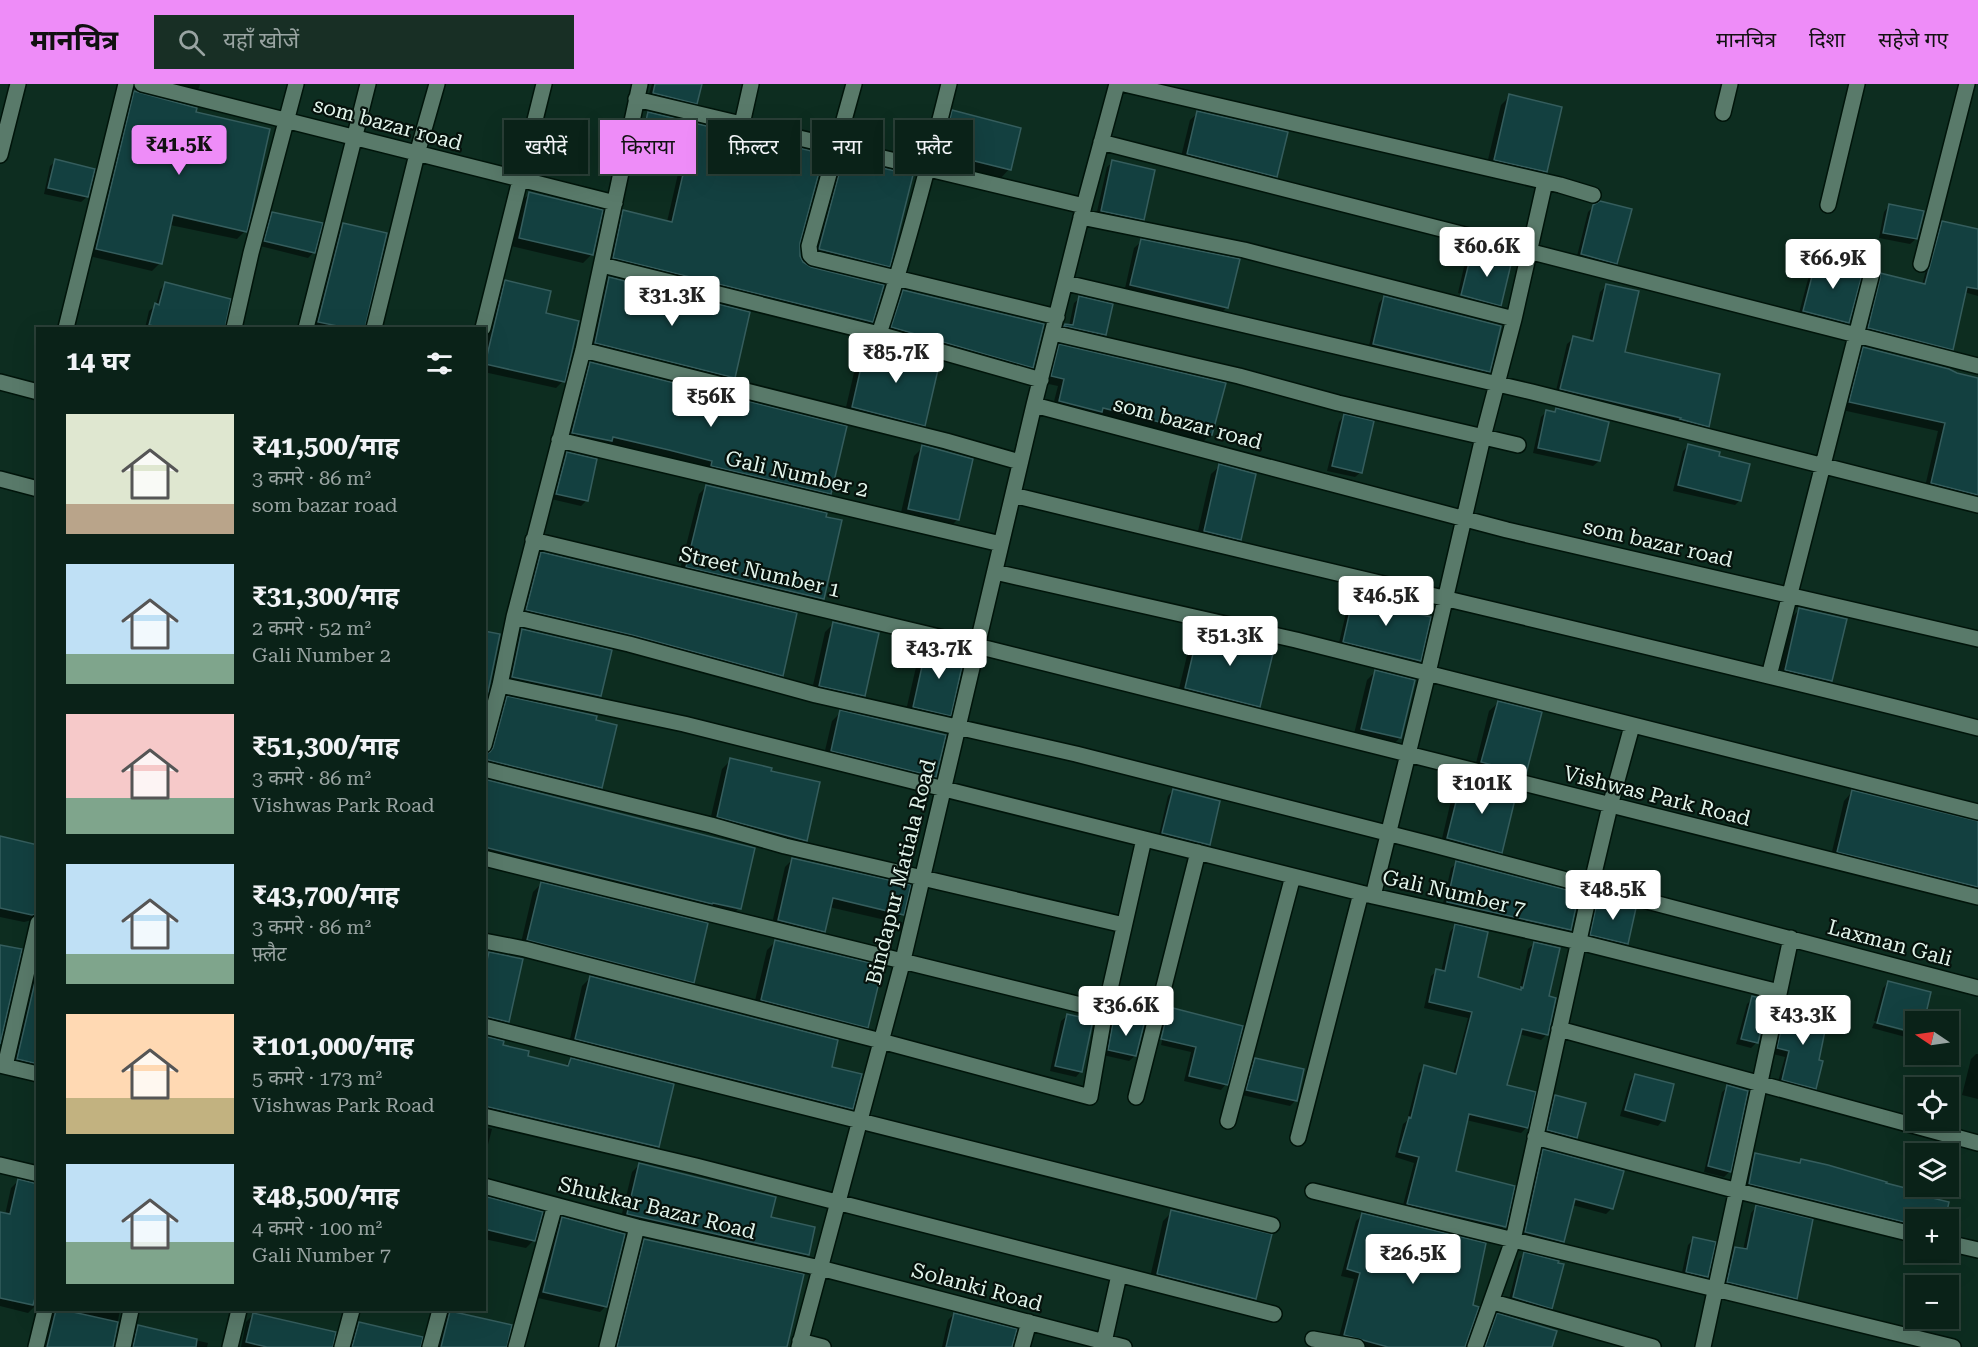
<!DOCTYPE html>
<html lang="hi">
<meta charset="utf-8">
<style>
body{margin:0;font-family:"Roboto Serif","Noto Sans Devanagari",serif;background:#182f25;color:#f1f3f6;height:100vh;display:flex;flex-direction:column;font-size:22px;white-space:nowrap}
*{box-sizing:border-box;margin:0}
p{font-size:20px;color:#99a4a2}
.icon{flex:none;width:33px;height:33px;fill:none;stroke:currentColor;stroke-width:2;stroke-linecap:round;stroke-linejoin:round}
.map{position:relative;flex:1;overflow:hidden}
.details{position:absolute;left:36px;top:243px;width:450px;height:984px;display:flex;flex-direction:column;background:#0a2218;border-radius:0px;box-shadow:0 6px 24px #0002,0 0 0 2px #2a3f37}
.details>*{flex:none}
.banner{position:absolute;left:504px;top:36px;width:570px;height:54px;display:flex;gap:12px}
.needle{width:39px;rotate:283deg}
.controls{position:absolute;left:1905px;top:927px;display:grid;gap:12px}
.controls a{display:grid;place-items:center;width:54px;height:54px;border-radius:0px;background:#0a2218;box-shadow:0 6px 24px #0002,0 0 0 2px #2a3f37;font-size:30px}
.price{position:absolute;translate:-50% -51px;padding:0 14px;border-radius:6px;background:#fff;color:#222;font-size:20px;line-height:39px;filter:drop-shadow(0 2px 3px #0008)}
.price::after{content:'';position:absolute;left:50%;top:36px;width:18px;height:14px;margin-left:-9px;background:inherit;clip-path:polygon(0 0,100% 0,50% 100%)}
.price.on{background:#ee8cf8;color:#111}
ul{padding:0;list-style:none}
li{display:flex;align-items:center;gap:18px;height:150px;padding:0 30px}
li span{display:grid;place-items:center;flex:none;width:168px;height:120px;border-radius:0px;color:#555}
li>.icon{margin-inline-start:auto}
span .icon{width:72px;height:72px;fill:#fffc;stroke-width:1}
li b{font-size:26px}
h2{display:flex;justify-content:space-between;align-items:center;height:72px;padding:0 30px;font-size:26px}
.pill{padding:0 21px;border-radius:0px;background:#0a2218;box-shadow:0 6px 24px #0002,0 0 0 2px #2a3f37;font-size:21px;line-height:54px}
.pill.on{background:#ee8cf8;color:#111}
header{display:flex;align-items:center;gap:36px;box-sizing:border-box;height:84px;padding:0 30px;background:#ee8cf8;color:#111}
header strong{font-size:28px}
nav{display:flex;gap:33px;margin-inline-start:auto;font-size:21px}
.search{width:420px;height:54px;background:#182f25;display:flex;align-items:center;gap:15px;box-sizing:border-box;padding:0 21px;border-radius:0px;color:#99a4a2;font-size:22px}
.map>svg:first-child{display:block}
</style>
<header>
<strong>मानचित्र</strong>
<div class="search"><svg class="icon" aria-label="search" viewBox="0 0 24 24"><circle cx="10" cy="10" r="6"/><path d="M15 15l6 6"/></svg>यहाँ खोजें</div>
<nav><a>मानचित्र</a><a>दिशा</a><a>सहेजे गए</a></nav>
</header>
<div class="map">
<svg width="1978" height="1263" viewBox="0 0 1978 1263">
<rect width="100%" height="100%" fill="#0d2d20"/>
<path fill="#0007" d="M149 0H200L199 4 192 11Z
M652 0H700L696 19 690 24 648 14Z
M135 8 194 29 245 147 237 155 170 141 160 179 152 187 89 172 127 16Z
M1510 12 1546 87 1537 96 1486 84 1501 21Z
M953 28 1009 85 1001 94 934 77 944 37Z
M1198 29 1276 92 1268 100 1180 77 1190 36Z
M649 30 798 159 799 172 802 179 871 238 863 245 606 181 615 136 623 128 667 138 680 81 633 69 641 38Z
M844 76 889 182 880 191 811 174 835 85Z
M56 77 87 113 81 118 44 110 50 82Z
M1113 78 1143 135 1137 141 1096 132 1107 83Z
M530 109 592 170 583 179 511 162 521 118Z
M1594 122 1616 179 1610 185 1576 176 1588 128Z
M1889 122 1916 155 1910 160 1879 154 1884 128Z
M273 129 314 168 308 174 260 162 267 135Z
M1942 139 1978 161V212L1964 208 1952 265 1946 270 1863 249 1875 197 1880 191 1922 201 1937 145Z
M343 141 364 244H311L336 148Z
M1142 157 1227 223 1219 231 1124 209 1134 164Z
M1472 169 1500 221 1494 226 1457 217 1458 212 1498 222V219L1458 209 1466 174Z
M1818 175 1848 238 1842 244 1798 233 1812 180Z
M609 194 734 293 725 302 587 267 600 203Z
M506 198 544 230 563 297 556 304 484 288V264L499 204Z
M165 200 223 242V244H145L149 227 156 221 160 206Z
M1607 201 1623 270 1707 342 1701 348 1555 311 1567 260 1574 254 1589 258 1600 208Z
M904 207 1032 283 1024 291 884 251 895 216Z
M1384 213 1489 287 1483 292 1368 266 1379 219Z
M1080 214 1105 251 1099 256 1059 247 1065 241 1069 242 1074 219Z
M868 259 924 341 915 350 844 332 859 267Z
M1060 262 1210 350 1203 358 1052 325 1058 302 1044 299 1052 270Z
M1864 264 1978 296V421L1924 407 1938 347 1842 326 1856 273Z
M590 279 830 409 821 418 564 357 582 288Z
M1556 326 1599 377 1593 382 1533 369 1541 333 1546 328 1553 329Z
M1344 332 1361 388 1355 393 1327 387 1339 338Z
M1688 362 1717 373 1740 416 1735 421 1673 407 1683 367Z
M923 363 957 436 949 444 900 433 914 372Z
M567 369 586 417 581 422 551 415 562 375Z
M1220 382 1240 455 1231 464 1196 456 1211 390Z
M707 402 840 437 822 515 814 523 679 490 699 410Z
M541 470 781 591 773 599 519 533 533 477Z
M1355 506 1384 524 1429 534 1419 577 1414 582 1338 563 1350 512Z
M1800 525 1830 597 1822 605 1777 594 1791 534Z
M834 539 864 611 855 620 811 610 825 548Z
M522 546 600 612 592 619 505 601 514 554Z
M1200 546 1259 622 1250 631 1177 613 1191 555Z
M928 562 949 631 941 640 905 631 919 570Z
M1375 588 1400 654 1391 662 1353 654 1367 596Z
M508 614 601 703 592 712 484 685V671H486L499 622Z
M1498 619 1525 689 1516 698 1474 687 1489 627Z
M841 628 935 692 926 701 823 675 832 637Z
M731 676 805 756 797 765 709 741 722 685Z
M1463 695 1500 768 1492 777 1440 763 1454 704Z
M484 697 739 824 731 832 484 772Z
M1173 706 1209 760 1203 766 1158 755 1168 712Z
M1852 708 1978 739V817L1830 776 1844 717Z
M0 753 38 762V840L32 836 24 838 0 833Z
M793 775 902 830 894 838 829 823 824 847 816 855 771 844 785 783Z
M1457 779 1570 846 1564 851 1442 824 1451 784Z
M541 800 693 898 685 906 520 863 533 808Z
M1599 816 1626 859 1621 865 1586 856 1593 822Z
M1455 842 1476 894 1519 907 1528 865 1534 860 1547 913V950L1541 956 1519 950 1505 1002 1534 1009 1526 1044 1521 1049 1466 1036 1454 1088 1504 1142 1499 1148 1402 1125 1414 1079 1395 1073 1403 1040 1407 1037 1419 989 1425 983 1453 990 1468 934 1424 924 1431 892 1437 887 1441 888 1450 848Z
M776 857 867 943 858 952 753 925 767 866Z
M484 869 522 876 507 937 499 945 484 942Z
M38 874V989L10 982Z
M590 894 830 984 851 1024 843 1033 568 964 582 902Z
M1889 898 1916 938V948L1874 937 1883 904Z
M1753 914 1757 958 1751 964 1736 960 1747 920Z
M1787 924 1814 1004 1809 1010 1777 1001 1785 973 1773 970 1781 930Z
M1169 925 1226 1000 1221 1006 1184 997 1191 968 1161 961 1169 929H1166L1158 960H1156L1164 931Z
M1067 932 1081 987 1076 993 1050 987 1061 937Z
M1114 935 1135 972 1129 977 1103 971 1109 940Z
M1874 939 1916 951V953L1913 955 1872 944Z
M484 954 526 973 565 982 571 976 658 1063 650 1070 484 1031Z
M1976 970H1978V1015L1962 1011 1971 975Z
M1255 975 1295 1017 1290 1022 1242 1011 1250 981Z
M1635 992 1663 1036 1658 1042 1620 1032 1630 997Z
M1915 1001 1916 1036H1946L1940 1045 1902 1035 1909 1006Z
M1728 1003 1746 1008 1729 1088 1724 1093 1704 1088 1722 1008Z
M1948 1010 1952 1011 1948 1026Z
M1555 1013 1576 1053 1570 1059 1542 1052 1550 1019Z
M484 1043 492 1045 484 1076Z
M1543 1067 1612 1124 1606 1130 1572 1121 1562 1157 1557 1163 1520 1154 1538 1072Z
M1755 1071 1798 1080 1802 1077 1916 1136V1148L1745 1105 1750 1076Z
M640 1080 770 1134 814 1144 807 1171 800 1179 620 1138 632 1088Z
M18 1097 38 1101V1224L34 1223 28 1229 0 1222V1130L5 1131 11 1104Z
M484 1114 534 1156 526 1164 484 1155Z
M1756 1123 1795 1214 1790 1220 1722 1203 1729 1170 1735 1164 1743 1166 1751 1129Z
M1172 1128 1255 1215 1246 1223 1149 1198 1163 1137Z
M1362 1131 1465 1263H1359L1338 1257 1354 1195 1341 1192 1356 1137Z
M562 1135 606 1222 600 1228 538 1214 557 1140Z
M1694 1155 1707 1192 1701 1198 1681 1193 1688 1161Z
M645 1156 784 1263H613L637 1163Z
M1524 1170 1551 1224 1546 1229 1508 1219 1519 1176Z
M44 1226H120L113 1263H42Z
M450 1228 505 1263H436L443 1236Z
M254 1230 331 1263H241L246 1238Z
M954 1230 1012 1263H942L948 1236Z
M1498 1231 1550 1263H1481L1489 1240Z
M359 1240 420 1263H348L352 1247Z
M138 1243 208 1259 207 1263H128L131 1250Z"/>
<path fill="#134040" stroke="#355d5d" stroke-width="1.5" d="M655 0H702L697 20 653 9Z
M134 7 197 24 196 28 270 45 247 148 173 131 162 180 96 165Z
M1509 10 1562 23 1547 88 1494 76Z
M952 26 1021 44 1011 86 942 69Z
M1197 27 1288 48 1277 93 1187 70Z
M648 28 824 70 800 159V172L803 178 811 183 884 201 873 238 613 174 623 126 672 138 687 73 640 61Z
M55 75 95 85 88 113 48 104Z
M843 75 913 91 890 183 819 165Z
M1112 76 1155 86 1144 136 1101 127Z
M529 108 603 126 593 171 519 154Z
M1600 117 1632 125 1617 180 1581 170 1593 121Z
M1889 120 1924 127 1917 155 1883 149Z
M272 128 323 139 315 169 264 157Z
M1942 137 1978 145V205L1967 203 1953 266 1868 244 1880 195V189L1925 200Z
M343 139 387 149 365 244H347L318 238Z
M1141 155 1240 175 1228 224 1130 201Z
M1472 167 1512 176 1501 222 1461 211Z
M1817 173 1865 186 1862 191 1849 239 1803 227Z
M609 193 750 228 735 294 595 259Z
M505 196 551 207 546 229 579 237 565 298 485 280Z
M165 198 231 215 225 244H164L149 241 155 219 159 221Z
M1606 200 1639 207 1625 268 1720 290 1709 343 1680 335 1681 334 1560 305 1573 252 1593 257Z
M903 206 1044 240 1033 284 891 243Z
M1079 212 1113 220 1106 251 1064 242 1065 240 1073 241Z
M1384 212 1501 242 1490 288 1373 260Z
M867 257 940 277 925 342 852 323Z
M1059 260 1226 299 1212 351 1103 324 1102 328 1059 317 1064 295 1051 292Z
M1863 263 1949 285 1957 289 1978 294V411L1931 399 1945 339 1849 318Z
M590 278 847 342 831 410 711 382 712 377 669 366 613 353 612 357 572 349Z
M1556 324 1609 338 1600 377 1538 364 1546 326 1555 328Z
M1344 330 1374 337 1362 389 1332 382Z
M1688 360 1720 368 1719 372 1750 380 1741 417 1678 401Z
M922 361 973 375 959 436 908 425Z
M567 368 597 375 588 417 556 410Z
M1219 380 1256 390 1241 456 1204 447Z
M706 401 827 429 826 433 842 436 824 515 686 483Z
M541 468 797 529 783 592 632 551 526 526Z
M1355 505 1388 512 1386 523 1431 533 1421 577 1343 558Z
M1799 524 1847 535 1832 597 1785 586Z
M833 538 879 549 865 612 819 602Z
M1199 544 1275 561 1260 623 1185 604Z
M522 545 612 566 601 612 512 593Z
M484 547 500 550 487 613H484Z
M927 560 965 569 951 632 913 623Z
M1375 586 1415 596 1401 654 1361 645Z
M507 612 597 632 596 636 617 641 602 704 484 675 485 670 490 668 493 664Z
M1498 617 1542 628 1526 690 1481 678Z
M840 626 946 651 936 693 831 667Z
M730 674 772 684 771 687 820 698 807 757 717 733Z
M1462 694 1517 707 1502 769 1447 754Z
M484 695 755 764 741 825 713 819 712 820 484 763Z
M1173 705 1220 717 1210 761 1162 749Z
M1852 706 1978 737V803L1837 768Z
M0 752 38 761V830L32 831 0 824Z
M792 774 911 801 904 831 833 814 825 848 778 836Z
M1456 777 1579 809 1571 846 1447 818Z
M541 798 708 839 694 899 527 856Z
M1598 814 1636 824 1628 860 1590 851Z
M1455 840 1488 848 1478 893 1521 906V903L1523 904 1534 858 1560 864 1549 912 1556 914 1548 951 1522 945 1507 1001 1536 1008 1528 1044 1469 1030 1456 1087 1515 1102 1506 1143 1407 1120 1419 1073 1399 1068 1409 1033 1411 1034 1424 981 1456 990 1472 928 1429 918 1436 885 1445 887Z
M775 856 883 882 868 944 761 916Z
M0 861 22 865 0 960Z
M489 868 523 875 509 938 484 932V888Z
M38 885V980L17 975Z
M590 892 838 956 832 983 862 990 853 1025 575 955Z
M1888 897 1931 908 1924 938H1916V949L1877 939Z
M1752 912 1768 916 1758 959 1741 955Z
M1169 923 1243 942 1228 1001 1189 992 1196 963 1161 955Z
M1786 923 1828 932 1819 976 1823 977 1816 1005 1782 996 1789 967 1777 964Z
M1067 930 1093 936 1082 988 1055 982Z
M1114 933 1144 940 1136 972 1108 966Z
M484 952 504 957 503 961 529 967 528 972 568 982 571 974 674 1000 659 1063 484 1022Z
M1255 974 1304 985 1297 1017 1246 1006Z
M1635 990 1674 1000 1665 1037 1625 1026Z
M1914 999 1931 1004H1916V1032L1906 1029Z
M1727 1001 1748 1007 1731 1088 1708 1082Z
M1555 1011 1586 1019 1577 1054 1547 1046Z
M1543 1065 1624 1087 1613 1125 1575 1115 1564 1158 1525 1148Z
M1755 1069 1800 1079 1801 1075 1828 1081 1887 1098 1886 1099 1929 1110 1928 1113 1949 1118 1945 1136H1916V1141L1749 1100Z
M639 1079 776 1113 771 1133 815 1143 809 1171 627 1130Z
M18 1095 38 1100V1204L33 1221 0 1214V1128L10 1130Z
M484 1112 543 1128 535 1157 484 1145Z
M1756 1121 1813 1135 1797 1215 1727 1198 1735 1163 1747 1165Z
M1171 1126 1272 1150 1256 1215 1157 1190Z
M1362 1129 1486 1159 1473 1221 1479 1223 1465 1263H1388L1344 1251 1360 1189 1347 1185Z
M562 1133 625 1150 607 1223 543 1208Z
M1693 1153 1716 1158 1708 1193 1686 1188Z
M644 1155 804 1190 787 1263H617Z
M1524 1168 1559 1177 1558 1179 1564 1180 1552 1225 1513 1213Z
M56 1226H64L118 1238 113 1263H47Z
M450 1227 512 1241 507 1263H441Z
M253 1229 336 1248 333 1263H267L246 1258Z
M954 1229 1017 1245 1012 1263H946Z
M1497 1229 1557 1247 1552 1263H1485Z
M359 1238 423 1253 421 1263H352Z
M138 1241 197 1255 196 1263H133Z"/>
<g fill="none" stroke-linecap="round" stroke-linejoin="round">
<defs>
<path id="street" d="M142 0 615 119
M854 0 809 162 810 171 813 174 1057 233
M1124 0 1560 101 1593 111
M636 15 1084 122
M1723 29 1730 0
M742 40 751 0
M1101 58 1978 282
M0 71 18 0
M1828 121 1857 0
M1081 133 1244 166 1514 235
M1921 180 1967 0
M602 181 879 250 1041 296
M1066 199 1532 308 1978 421
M66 244 126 0
M234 244 251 169 296 0
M306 244 368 0
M374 244 417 70 437 0
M483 244 544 0
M1053 249 1239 292 1338 319 1518 361
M879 250C906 168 928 84 949 0
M583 266 946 357 1020 378
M0 298 38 308
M1034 321 1507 446 1978 555
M559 356 1001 460
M0 395 38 405
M1013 411C1334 490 1657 562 1978 644
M533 456 977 562 1978 813
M995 488 1296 556 1978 728
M514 533 629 560 816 611 1076 670 1430 760 1978 904
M1769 592 1871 193
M500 601 684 640 1373 812 1579 858 1779 908
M484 661 500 601 514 533 583 266 640 0
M484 685 711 741 785 762 1124 841
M484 774 1105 927
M1373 812 1428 589 1483 353 1514 235 1545 98
M484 857 525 865 881 957 1090 1013 1105 927 1144 755
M484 942 1272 1141
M1559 945 1978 1059
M0 981 38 990
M5 982 38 839
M1136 1013 1198 768
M484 1032 696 1082 1274 1230
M1228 1037 1293 792
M1535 1053 1738 1107 1916 1151
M1298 1054 1361 809
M0 1081 38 1090
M484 1102 637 1143 820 1184 1124 1263
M1313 1107 1953 1263
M1948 1159 1978 1166
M1493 1218 1653 1263
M1313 1255 1357 1263
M800 1257 823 1263
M1104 1258 1119 1191
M36 1263 45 1226
M123 1263 131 1226
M230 1263 239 1226
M342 1263 352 1226
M430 1263 440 1226
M516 1263 555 1121
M607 1263 637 1143
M799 1263 903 876 1034 321 1084 122 1117 0
M1022 1263 1029 1238
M1475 1263 1513 1156 1591 802 1610 722 1632 642
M1703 1263 1791 854"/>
</defs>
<use href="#street" stroke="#00140a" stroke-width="18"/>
<use href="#street" stroke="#597a6a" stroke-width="15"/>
</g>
<g text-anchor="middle" stroke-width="4.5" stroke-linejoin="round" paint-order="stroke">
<g font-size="21" fill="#e2f4eb" stroke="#06120c">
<text transform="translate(388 40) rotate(15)" y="7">som bazar road</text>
<text transform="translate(1188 339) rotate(15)" y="7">som bazar road</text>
<text transform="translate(797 390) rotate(13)" y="7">Gali Number 2</text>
<text transform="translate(1658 459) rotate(13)" y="7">som bazar road</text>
<text transform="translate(760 488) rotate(13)" y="7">Street Number 1</text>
<text transform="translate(1657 712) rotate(14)" y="7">Vishwas Park Road</text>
<text transform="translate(901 788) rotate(-76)" y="7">Bindapur Matiala Road</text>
<text transform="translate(1454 809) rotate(13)" y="7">Gali Number 7</text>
<text transform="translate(1890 859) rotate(15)" y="7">Laxman Gali</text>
<text transform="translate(657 1124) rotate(14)" y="7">Shukkar Bazar Road</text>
<text transform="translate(977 1203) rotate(15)" y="7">Solanki Road</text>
</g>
</g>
</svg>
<div class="controls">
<a><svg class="needle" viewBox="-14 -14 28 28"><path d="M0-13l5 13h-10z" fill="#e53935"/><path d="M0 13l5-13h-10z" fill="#99a4a2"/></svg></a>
<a><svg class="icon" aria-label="locate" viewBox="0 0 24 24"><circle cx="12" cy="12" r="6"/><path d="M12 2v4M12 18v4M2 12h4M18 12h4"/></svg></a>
<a><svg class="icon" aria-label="layers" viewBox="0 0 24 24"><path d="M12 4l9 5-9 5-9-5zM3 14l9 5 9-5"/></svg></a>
<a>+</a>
<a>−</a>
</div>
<b class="price on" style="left:179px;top:92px">₹41.5K</b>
<b class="price" style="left:1487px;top:194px">₹60.6K</b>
<b class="price" style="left:1833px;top:206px">₹66.9K</b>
<b class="price" style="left:672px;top:243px">₹31.3K</b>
<b class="price" style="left:896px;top:300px">₹85.7K</b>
<b class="price" style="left:711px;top:344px">₹56K</b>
<b class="price" style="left:1386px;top:543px">₹46.5K</b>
<b class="price" style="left:1230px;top:583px">₹51.3K</b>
<b class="price" style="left:939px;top:596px">₹43.7K</b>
<b class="price" style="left:1482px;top:731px">₹101K</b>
<b class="price" style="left:1613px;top:837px">₹48.5K</b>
<b class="price" style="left:1126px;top:953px">₹36.6K</b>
<b class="price" style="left:1803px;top:962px">₹43.3K</b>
<b class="price" style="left:1413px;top:1201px">₹26.5K</b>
<div class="banner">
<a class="pill">खरीदें</a>
<a class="pill on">किराया</a>
<a class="pill">फ़िल्टर</a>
<a class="pill">नया</a>
<a class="pill">फ़्लैट</a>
</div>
<section class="details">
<h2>14 घर<svg class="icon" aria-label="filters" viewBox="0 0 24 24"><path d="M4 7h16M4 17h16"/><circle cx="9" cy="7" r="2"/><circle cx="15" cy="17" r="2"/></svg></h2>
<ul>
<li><span style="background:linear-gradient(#dfe7d0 75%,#b9a48a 0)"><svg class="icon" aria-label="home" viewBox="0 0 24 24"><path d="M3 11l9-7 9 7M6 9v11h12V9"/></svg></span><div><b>₹41,500/माह</b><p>3 कमरे · 86 m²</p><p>som bazar road</p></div></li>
<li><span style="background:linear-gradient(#bfe0f5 75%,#7fa58c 0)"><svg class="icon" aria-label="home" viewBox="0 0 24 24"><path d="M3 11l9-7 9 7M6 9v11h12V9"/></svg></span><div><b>₹31,300/माह</b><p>2 कमरे · 52 m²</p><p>Gali Number 2</p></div></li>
<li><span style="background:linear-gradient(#f6c9c9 70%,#7fa58c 0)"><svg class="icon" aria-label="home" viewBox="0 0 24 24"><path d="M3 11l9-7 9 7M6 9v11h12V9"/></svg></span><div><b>₹51,300/माह</b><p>3 कमरे · 86 m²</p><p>Vishwas Park Road</p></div></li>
<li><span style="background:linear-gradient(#bfe0f5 75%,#7fa58c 0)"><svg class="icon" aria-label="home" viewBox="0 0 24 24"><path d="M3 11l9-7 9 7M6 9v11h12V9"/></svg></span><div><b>₹43,700/माह</b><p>3 कमरे · 86 m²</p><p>फ़्लैट</p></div></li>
<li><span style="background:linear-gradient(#ffd9b3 70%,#c2b280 0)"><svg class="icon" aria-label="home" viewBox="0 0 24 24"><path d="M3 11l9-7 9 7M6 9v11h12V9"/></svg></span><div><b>₹101,000/माह</b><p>5 कमरे · 173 m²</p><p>Vishwas Park Road</p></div></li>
<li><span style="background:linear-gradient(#bfe0f5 65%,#7fa58c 0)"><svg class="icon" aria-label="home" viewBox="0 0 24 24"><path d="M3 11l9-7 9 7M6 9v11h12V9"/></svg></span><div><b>₹48,500/माह</b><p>4 कमरे · 100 m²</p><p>Gali Number 7</p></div></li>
</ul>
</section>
</div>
